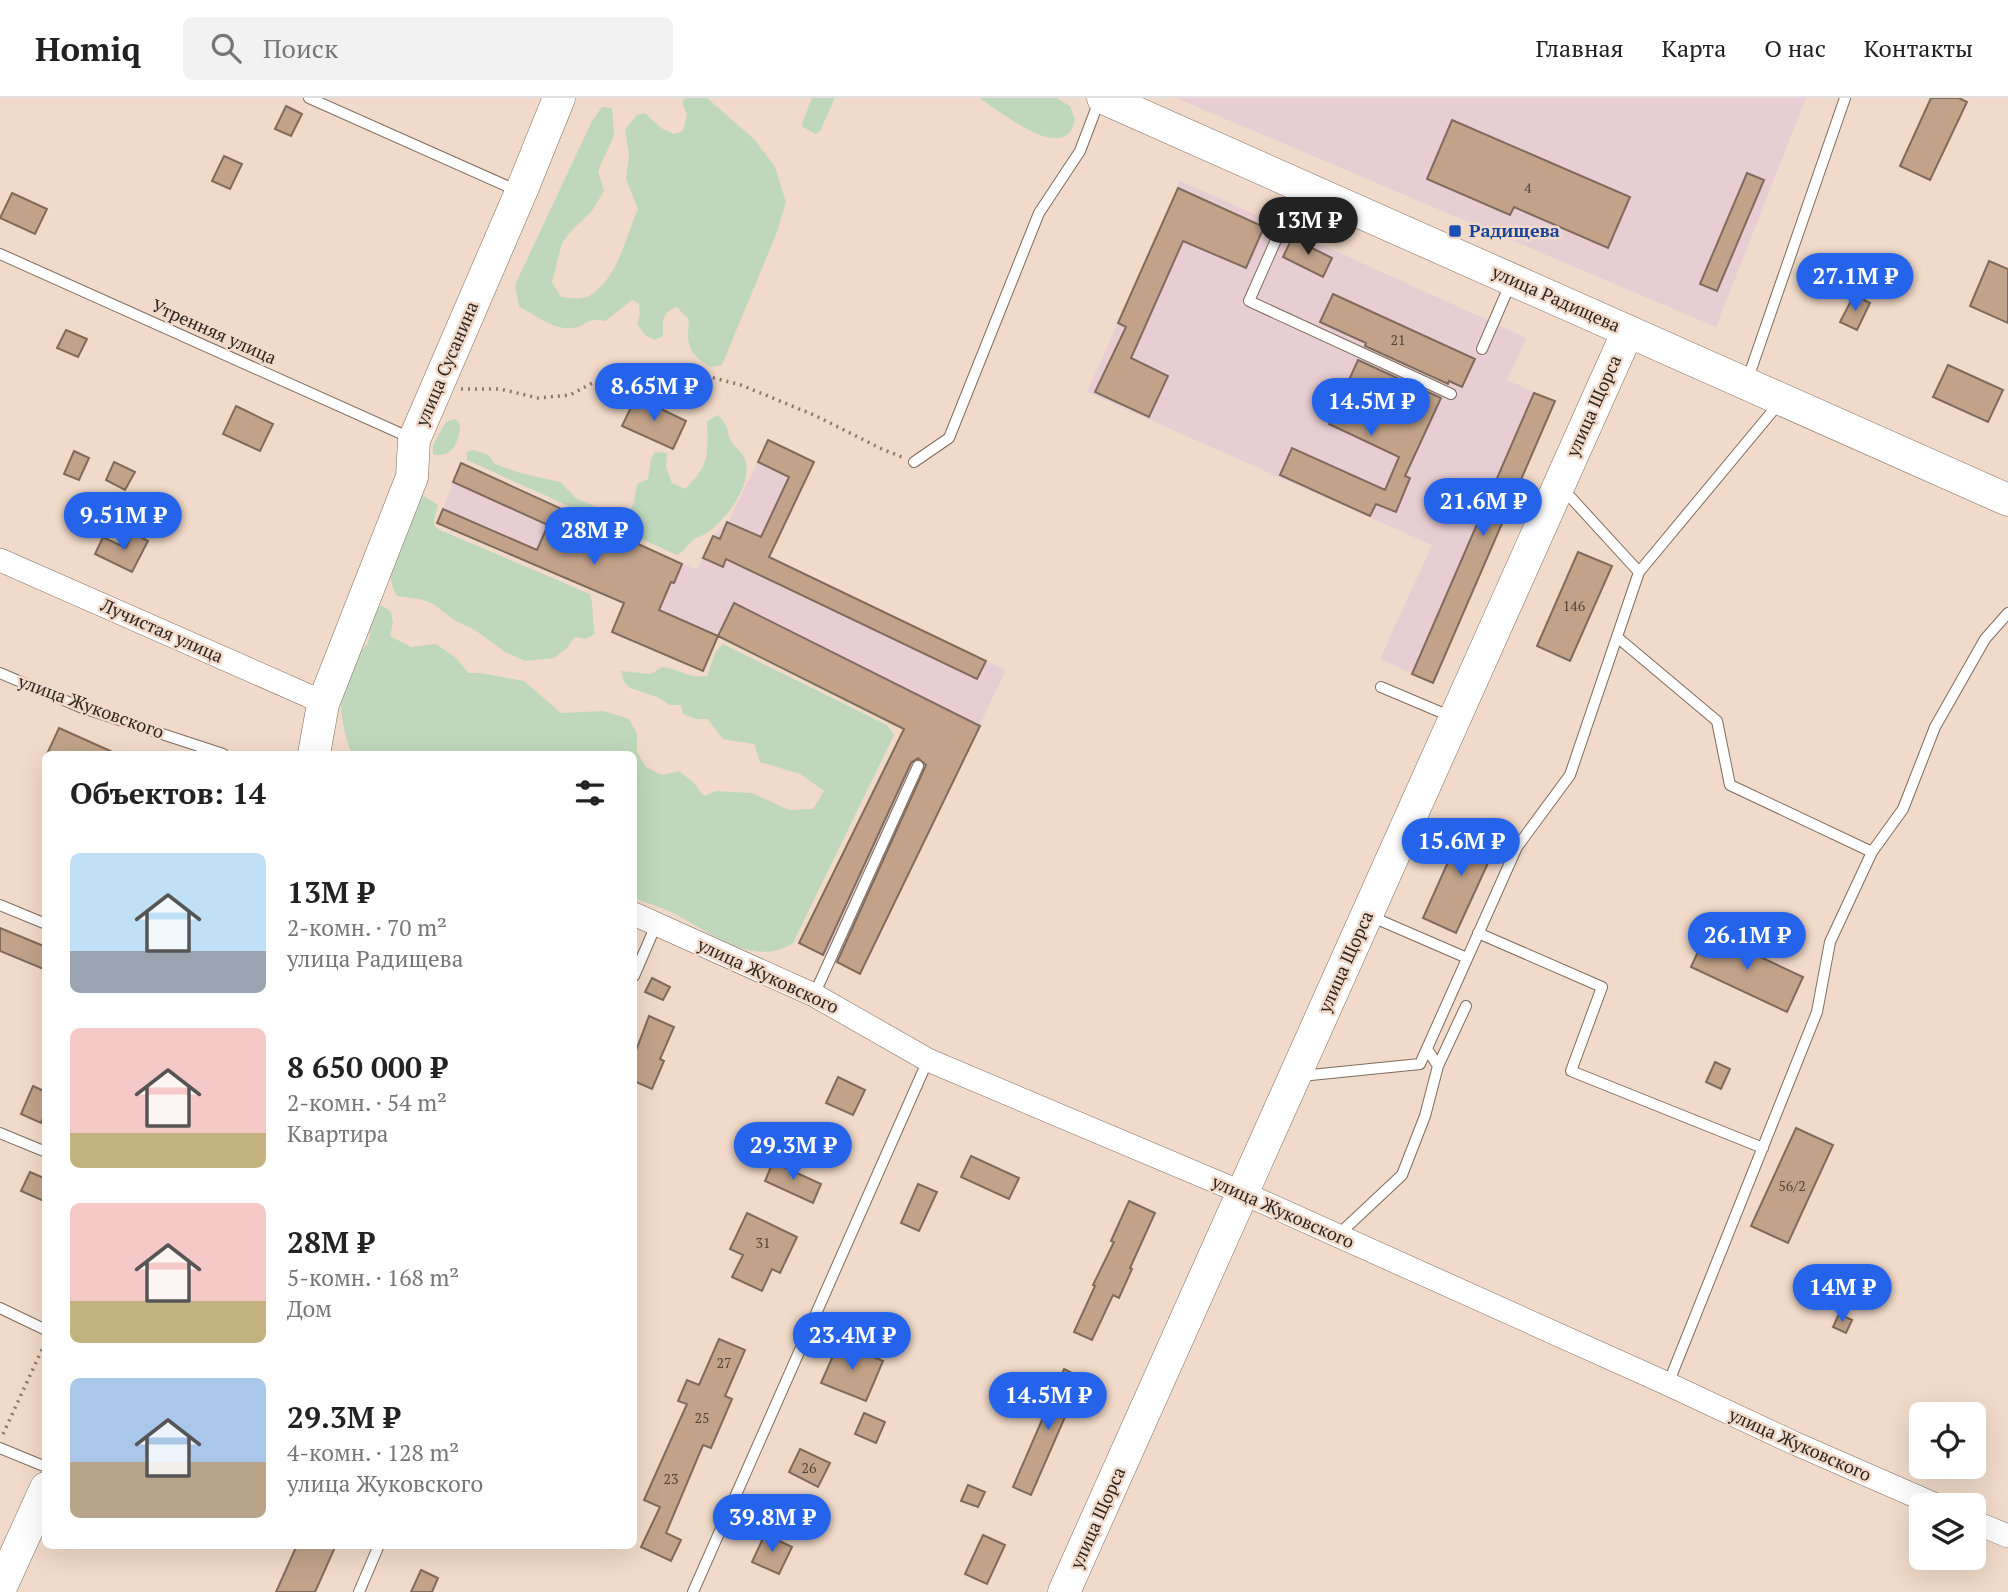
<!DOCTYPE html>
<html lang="ru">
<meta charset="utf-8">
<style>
body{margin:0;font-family:"PT Serif",serif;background:#f2f2f2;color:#222;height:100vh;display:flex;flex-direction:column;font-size:26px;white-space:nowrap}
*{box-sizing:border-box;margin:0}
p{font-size:23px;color:#767676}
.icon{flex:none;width:38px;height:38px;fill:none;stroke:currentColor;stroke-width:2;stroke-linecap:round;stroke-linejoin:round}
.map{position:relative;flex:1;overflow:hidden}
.sheet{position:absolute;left:42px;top:653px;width:595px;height:798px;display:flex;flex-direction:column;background:#fff;border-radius:10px;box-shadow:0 7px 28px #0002}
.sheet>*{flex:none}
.fabs{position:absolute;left:1909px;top:1304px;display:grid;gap:14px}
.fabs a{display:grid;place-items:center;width:77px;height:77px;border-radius:10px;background:#fff;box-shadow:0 7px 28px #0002;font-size:35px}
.price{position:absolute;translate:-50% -60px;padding:0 16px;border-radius:24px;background:#2563eb;color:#fff;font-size:23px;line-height:46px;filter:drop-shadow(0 2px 4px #0008)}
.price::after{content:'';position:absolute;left:50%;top:42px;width:21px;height:16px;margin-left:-10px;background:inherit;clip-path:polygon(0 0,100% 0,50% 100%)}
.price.selected{background:#222;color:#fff}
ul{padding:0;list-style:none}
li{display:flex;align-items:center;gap:21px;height:175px;padding:0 28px}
li span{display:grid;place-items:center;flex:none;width:196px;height:140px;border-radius:10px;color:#555}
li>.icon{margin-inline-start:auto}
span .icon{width:84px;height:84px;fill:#fffc;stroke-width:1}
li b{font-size:30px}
h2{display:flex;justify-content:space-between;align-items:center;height:84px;padding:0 28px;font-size:30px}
header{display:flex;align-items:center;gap:42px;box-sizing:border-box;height:98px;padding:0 35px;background:#fff;border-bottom:2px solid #e0e0e0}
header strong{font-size:33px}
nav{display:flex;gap:38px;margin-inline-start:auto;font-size:24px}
.search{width:490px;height:63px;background:#f2f2f2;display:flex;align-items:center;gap:18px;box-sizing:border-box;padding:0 24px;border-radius:10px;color:#767676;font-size:26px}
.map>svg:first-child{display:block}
</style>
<header>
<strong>Homiq</strong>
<div class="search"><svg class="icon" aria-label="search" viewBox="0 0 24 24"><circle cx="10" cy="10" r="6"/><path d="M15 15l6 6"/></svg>Поиск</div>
<nav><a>Главная</a><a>Карта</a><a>О нас</a><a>Контакты</a></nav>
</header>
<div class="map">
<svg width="2008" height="1494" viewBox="0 0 2008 1494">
<rect width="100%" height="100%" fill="#f1dac9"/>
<path fill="#e8ced2" d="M1176 0H1806L1716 229Z
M1179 82 1527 240 1507 282 1555 303 1433 585 1380 561 1432 447 1087 294 1178 90Z
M768 342 814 364 769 459 1006 572 860 876 799 845 904 631 718 538 703 573 612 534 624 505 437 425 461 365 697 472 713 438 728 424Z"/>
<path fill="#bfd8bc" d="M686 0H707L755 42 775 69 786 104 777 134 722 267 711 269C689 256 686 248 689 222L677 209C662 214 662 224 663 238L655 242 645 237 637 226 640 216 639 206 632 202 605 223C584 219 587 229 572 230 552 232 535 216 519 209L515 187 592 23 602 9 612 10 614 37 598 73 604 93 592 113 571 133 562 145 552 184 561 199C569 200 581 202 589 198 618 181 625 140 638 111L626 81 629 58 625 31 637 17 645 15 661 30 674 36 683 33 687 16 682 4Z
M812 0H835L820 33 816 36 803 29 802 25Z
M979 0H1056L1070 8 1075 21C1074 26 1072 33 1068 36 1049 54 997 11 979 0Z
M718 317C732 332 725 332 732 345 735 350 741 353 743 357 757 382 726 422 707 435 702 438 696 439 692 443 686 448 684 453 677 457L467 362V354L474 352 488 357 495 366 520 375 560 384 577 401 626 421 634 404 637 386 648 381 651 361 655 354 667 355 666 369 672 385 685 391C710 368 708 355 707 323Z
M456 321 460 326C459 343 454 361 433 356V347L446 324Z
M424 398 438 407 434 422V428L440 432 590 496C594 510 592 522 595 536L586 541 575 539 567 550 554 560 525 563 505 554 475 532 454 522 433 506 420 501 397 498C378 465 403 433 417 401Z
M383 508 391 514 393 525 390 538 411 549 436 546 455 559 469 575H481L524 583 561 615 604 613 629 621 637 636V654L646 669 662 677 679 673 693 684 704 698 716 693 752 695 789 712 813 711 824 693 800 676 760 664 754 646 723 641 707 621H696L683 616 681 607H670L657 599 630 590 624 584 621 573 651 576 662 569C681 571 687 581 707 578L716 553 723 546 887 627 894 637 793 845C754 871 709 833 675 816 662 809 647 805 634 800V656H352C340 625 335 593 352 562 357 554 366 552 369 542 371 536 369 532 369 526 370 521 372 515 373 510Z"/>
<path fill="#c2a38a" stroke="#7f6b5b" stroke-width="2" d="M1931 0H1959L1967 4 1930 82 1900 68Z
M286 8 302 16 291 38 275 31Z
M1452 22 1630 99 1608 150 1514 109 1510 117 1427 81Z
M224 58 242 66 230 91 212 83Z
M1747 75 1764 82 1717 193 1700 186Z
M1178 90 1264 129 1246 170 1183 143 1131 260 1168 278 1149 319 1095 294 1126 229 1118 225Z
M12 95 47 111 35 136 0 120Z
M1292 140 1332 160 1323 179 1283 159Z
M1989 163 2008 171V225L1970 208Z
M1333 196 1475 261 1462 289 1449 283 1448 286 1365 248 1366 245 1320 224Z
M1854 197 1870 205 1857 232 1840 224Z
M66 232 87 241 78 259 57 250Z
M1358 262 1441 300 1405 378 1410 380 1396 414 1376 406 1370 418 1280 377 1292 350 1385 392 1399 359 1329 326Z
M1948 267 2003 292 1988 324 1933 299Z
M1534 295 1555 303 1433 585 1412 576Z
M636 299 686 323 673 351 622 328Z
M236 308 273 326 260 353 223 336Z
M768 342 814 364 769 459 986 563 977 581 726 461 723 469 703 460 713 438 720 441 727 424 761 439 789 379 758 364Z
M74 353 89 360 79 382 64 376Z
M114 364 135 374 125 392 106 382Z
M461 365 682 466 674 485 671 484 659 512 718 538 703 573 612 534 624 505 437 425 443 411 537 452 548 427 453 384Z
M133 435 148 443 132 474 95 456 103 439 126 450Z
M1578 454 1612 468 1570 563 1537 548Z
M734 505 980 628 860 876 837 864 926 667 918 660 911 665 823 857 799 845 904 631 718 538Z
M59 630 117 656H47Z
M1465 726 1499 741 1456 835 1423 820Z
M0 830 46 849V872L0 853Z
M1707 834 1803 879 1787 914 1691 869Z
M652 880 670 889 663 902 645 894Z
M649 918 674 929 660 961 664 963 652 991 634 983V958Z
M1715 964 1730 971 1721 991 1706 984Z
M838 979 865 992 853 1017 826 1005Z
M33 988 46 994V1013L41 1025 21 1016Z
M1796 1030 1833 1047 1788 1145 1751 1128Z
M971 1058 1019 1080 1009 1101 961 1079Z
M773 1064 821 1086 813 1105 765 1083Z
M30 1074 46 1081V1104L21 1093Z
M918 1086 937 1094 919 1133 901 1125Z
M1129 1103 1155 1115 1130 1170 1132 1171 1119 1200 1113 1197 1092 1242 1074 1234 1095 1188 1093 1187 1114 1144 1111 1143Z
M747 1115 797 1139 780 1175 772 1171 762 1193 732 1179 743 1157 730 1151Z
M1839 1216 1852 1222 1846 1235 1833 1229Z
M719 1241 745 1252 725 1298 732 1301 711 1350 703 1347 666 1435 681 1442 671 1463 641 1449 660 1409 644 1402 687 1306 678 1303 687 1282 699 1287Z
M839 1244 883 1263 866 1303 821 1285Z
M1064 1271 1082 1280 1031 1397 1013 1389Z
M864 1315 885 1324 876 1345 855 1336Z
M800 1351 830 1365 818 1389 789 1374Z
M968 1387 985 1394 978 1409 961 1403Z
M765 1436 792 1449 779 1476 752 1464Z
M983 1437 1005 1447 987 1486 965 1476Z
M297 1447H336L315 1494H276Z
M421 1472 438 1480 432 1494H411Z"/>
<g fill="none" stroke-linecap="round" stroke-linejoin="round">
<defs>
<path id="lane" d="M309 0 518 93
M1299 90 1249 203 1451 296
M0 156 413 341
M1482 251 1511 184
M1747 283 1845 0
M914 364 949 340 1039 115 1080 53 1099 3
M1563 391 1639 474
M1617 539 1717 623 1730 687 1872 754 1830 844 1817 914 1668 1286
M0 575 80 609 223 656
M1381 589 1452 619
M1872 754 1903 711 1935 629 1985 541 2008 515
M0 807 46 826
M1370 818 1467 860
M1478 835 1602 889 1571 973 1763 1050
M634 878 656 827
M814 897 918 668
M1438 968 1466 908
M1301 978 1420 966 1517 749 1570 677 1639 474 1781 303
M0 1035 46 1054
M1337 1138 1402 1077 1425 1018 1438 968 1427 951
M0 1210 46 1232
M0 1350 46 1369
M359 1494 379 1447
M693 1494 928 962"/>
<path id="street" d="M0 462 309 598 323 606
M634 816 814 897 928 962 1243 1095 1668 1286 1794 1345 1936 1407
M1974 1424 2008 1438"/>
<path id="secondary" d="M1103 0 2008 402
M314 656 323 606 412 379 414 342 521 94 559 0
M0 1491 46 1390
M1064 1494 1628 233"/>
</defs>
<use href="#lane" stroke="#806c5c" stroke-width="12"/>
<use href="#street" stroke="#806c5c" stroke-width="24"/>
<use href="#secondary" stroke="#806c5c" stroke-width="33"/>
<path stroke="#88786d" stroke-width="3.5" stroke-dasharray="2 5" stroke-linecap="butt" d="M461 291H500L538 300 570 297 598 282 641 271 691 274 741 287 814 317 882 351 902 359
M3 1336 45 1245"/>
<use href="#lane" stroke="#fff" stroke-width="10"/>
<use href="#street" stroke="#fff" stroke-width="23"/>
<use href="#secondary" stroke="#fff" stroke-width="32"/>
</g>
<rect fill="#1a4fb4" stroke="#f1dac9" stroke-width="2.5" x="1448" y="126" width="14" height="14" rx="3.5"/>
<g text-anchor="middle" stroke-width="5" stroke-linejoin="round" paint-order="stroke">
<g font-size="14" fill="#53443a">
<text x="1528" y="95">4</text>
<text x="1398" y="247">21</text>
<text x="1574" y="513">146</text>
<text x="1792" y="1093">56/2</text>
<text x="763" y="1150">31</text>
<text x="724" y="1270">27</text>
<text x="702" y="1325">25</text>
<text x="809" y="1375">26</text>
<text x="671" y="1386">23</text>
</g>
<g font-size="18" font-weight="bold" fill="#164399" stroke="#f1dac9" text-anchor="start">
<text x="1469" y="139">Радищева</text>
</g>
<g font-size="18" fill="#2e251f" stroke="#f1dac9">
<text transform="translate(1556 201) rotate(24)" y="6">улица Радищева</text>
<text transform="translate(214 234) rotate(24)" y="6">Утренняя улица</text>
<text transform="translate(447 266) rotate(-67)" y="6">улица Сусанина</text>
<text transform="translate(1594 308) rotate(-66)" y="6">улица Щорса</text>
<text transform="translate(162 533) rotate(24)" y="6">Лучистая улица</text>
<text transform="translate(91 609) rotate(20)" y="6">улица Жуковского</text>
<text transform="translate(1346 864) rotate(-66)" y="6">улица Щорса</text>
<text transform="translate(768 878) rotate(25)" y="6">улица Жуковского</text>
<text transform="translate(1283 1114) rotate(24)" y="6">улица Жуковского</text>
<text transform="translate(1800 1347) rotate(24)" y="6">улица Жуковского</text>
<text transform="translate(1098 1420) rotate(-66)" y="6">улица Щорса</text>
</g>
</g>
</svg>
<div class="fabs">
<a><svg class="icon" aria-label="locate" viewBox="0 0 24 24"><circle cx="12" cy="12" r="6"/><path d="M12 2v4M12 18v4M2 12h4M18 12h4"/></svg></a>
<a><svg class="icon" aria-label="layers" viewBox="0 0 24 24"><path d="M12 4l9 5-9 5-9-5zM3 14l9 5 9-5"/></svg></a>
</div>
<b class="price selected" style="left:1308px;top:159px">13M ₽</b>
<b class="price" style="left:1855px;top:215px">27.1M ₽</b>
<b class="price" style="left:654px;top:325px">8.65M ₽</b>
<b class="price" style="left:1371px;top:340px">14.5M ₽</b>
<b class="price" style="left:1483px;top:440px">21.6M ₽</b>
<b class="price" style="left:123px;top:454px">9.51M ₽</b>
<b class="price" style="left:594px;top:469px">28M ₽</b>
<b class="price" style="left:1461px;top:780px">15.6M ₽</b>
<b class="price" style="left:1747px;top:874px">26.1M ₽</b>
<b class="price" style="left:793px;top:1084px">29.3M ₽</b>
<b class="price" style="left:1842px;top:1226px">14M ₽</b>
<b class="price" style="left:852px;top:1274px">23.4M ₽</b>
<b class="price" style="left:1048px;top:1334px">14.5M ₽</b>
<b class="price" style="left:772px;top:1456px">39.8M ₽</b>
<section class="sheet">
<h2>Объектов: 14<svg class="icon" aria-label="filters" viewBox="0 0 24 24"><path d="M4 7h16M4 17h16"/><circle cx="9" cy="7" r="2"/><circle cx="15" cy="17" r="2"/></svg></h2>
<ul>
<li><span style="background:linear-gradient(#bfe0f5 70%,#9aa5b1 0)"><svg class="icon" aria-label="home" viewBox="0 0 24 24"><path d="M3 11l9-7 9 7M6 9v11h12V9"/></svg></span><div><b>13M ₽</b><p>2-комн. · 70 m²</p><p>улица Радищева</p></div></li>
<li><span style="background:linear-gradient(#f6c9c9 75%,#c2b280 0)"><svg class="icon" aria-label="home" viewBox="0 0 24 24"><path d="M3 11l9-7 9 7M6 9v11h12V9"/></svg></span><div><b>8 650 000 ₽</b><p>2-комн. · 54 m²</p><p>Квартира</p></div></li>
<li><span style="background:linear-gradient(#f6c9c9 70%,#c2b280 0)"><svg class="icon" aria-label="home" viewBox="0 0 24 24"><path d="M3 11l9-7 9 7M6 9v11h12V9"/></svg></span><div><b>28M ₽</b><p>5-комн. · 168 m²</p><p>Дом</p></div></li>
<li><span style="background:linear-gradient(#a9c7e8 60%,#b9a48a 0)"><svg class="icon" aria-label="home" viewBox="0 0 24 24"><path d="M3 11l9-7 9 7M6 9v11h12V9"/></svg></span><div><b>29.3M ₽</b><p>4-комн. · 128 m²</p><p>улица Жуковского</p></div></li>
</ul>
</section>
</div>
